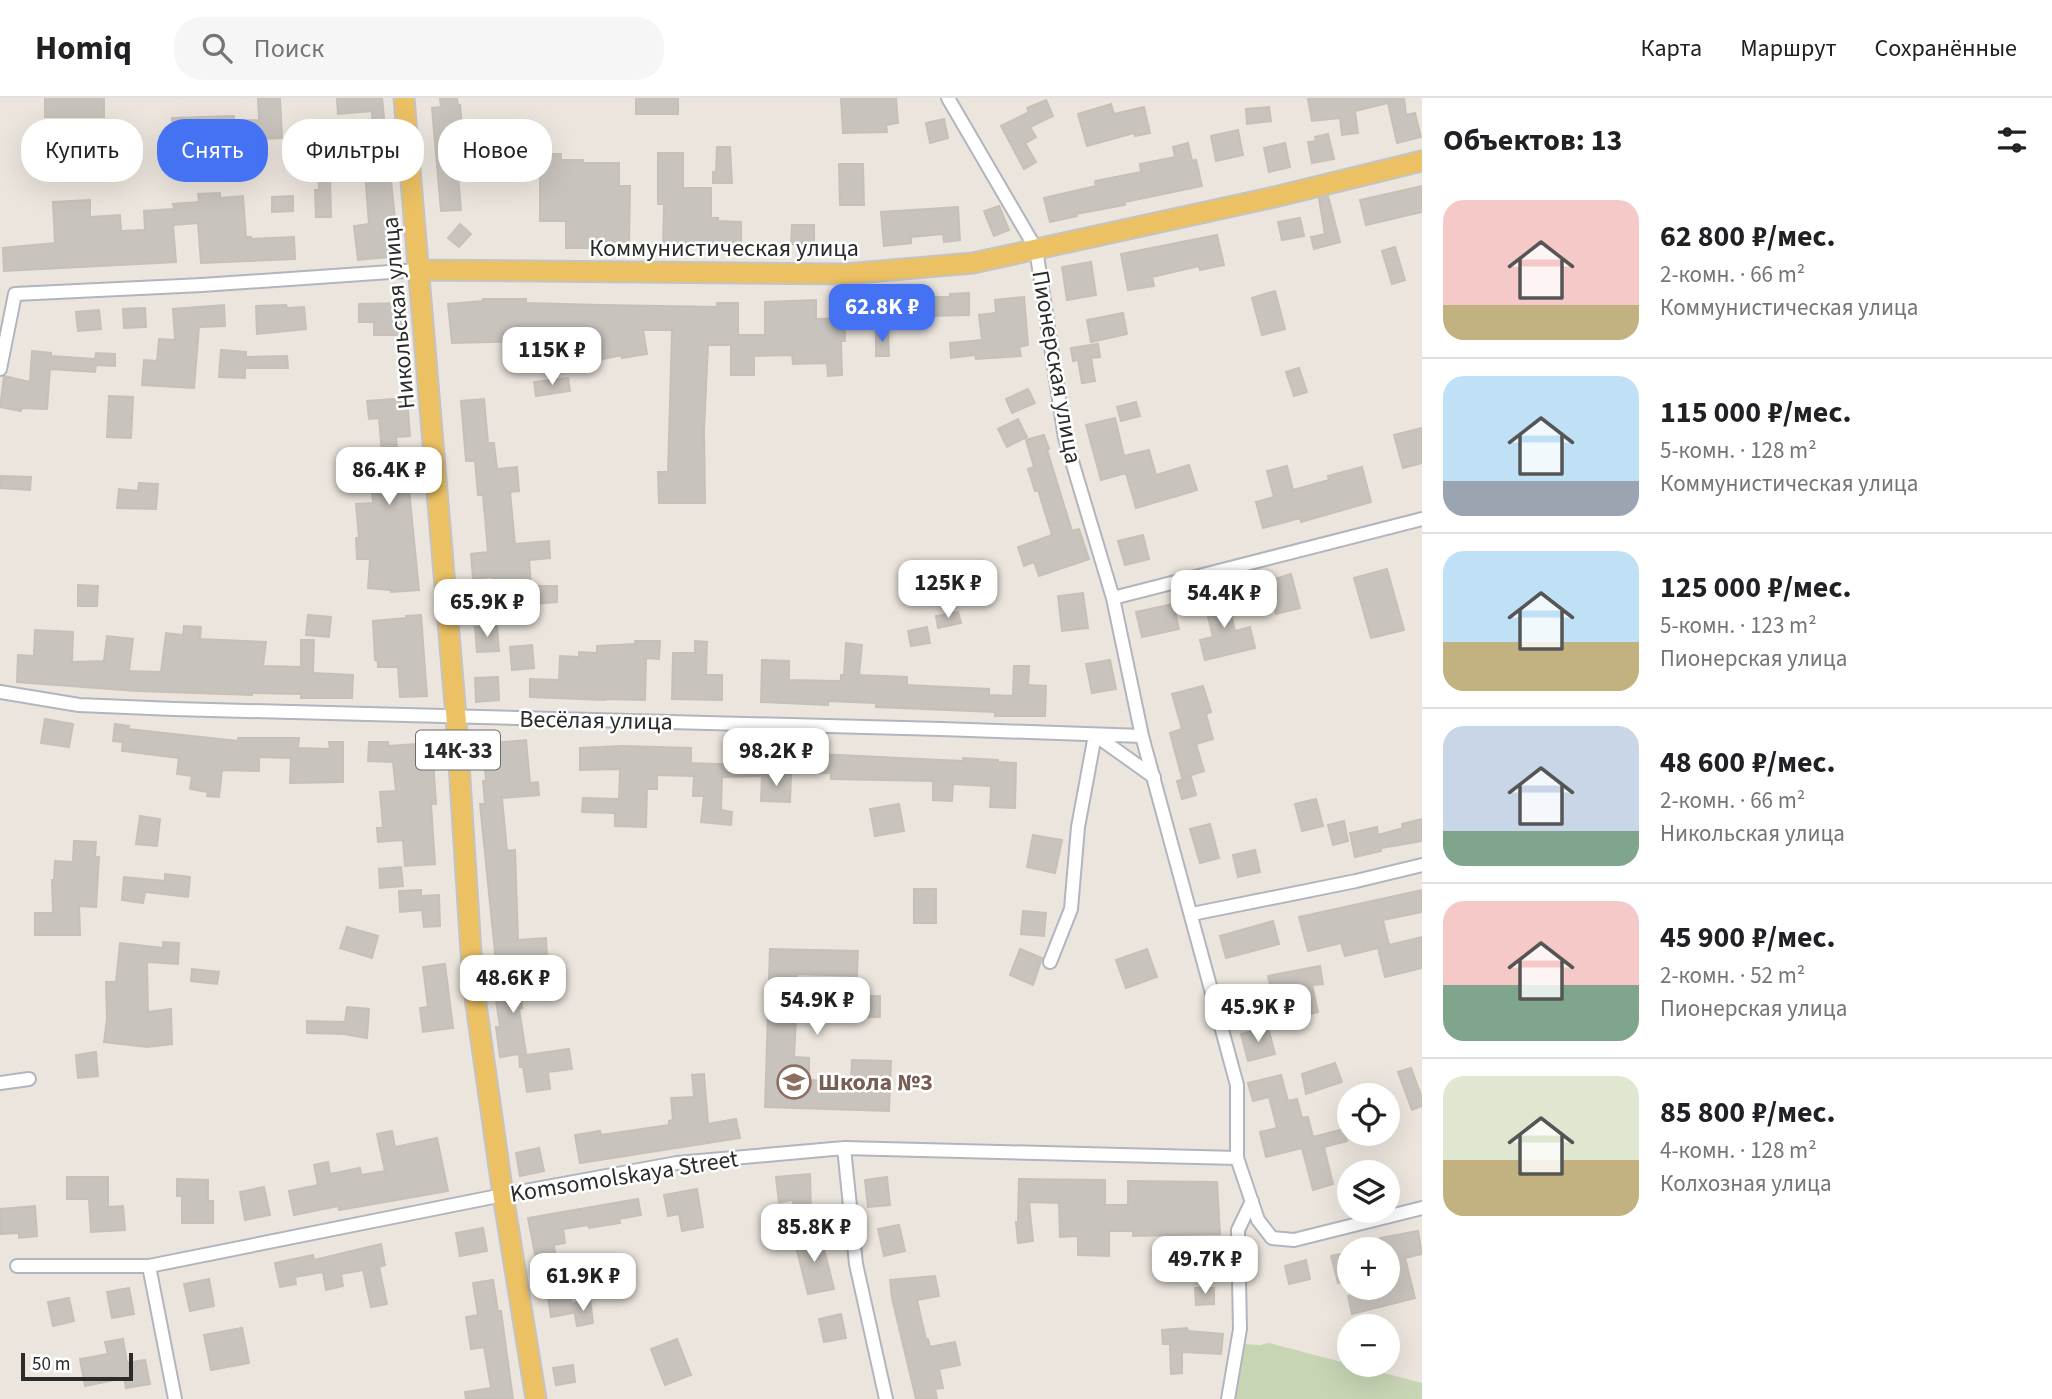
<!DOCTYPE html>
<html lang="ru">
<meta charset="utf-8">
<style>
body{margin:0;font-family:"Source Sans 3",sans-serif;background:#f6f6f6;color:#202124;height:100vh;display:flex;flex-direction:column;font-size:26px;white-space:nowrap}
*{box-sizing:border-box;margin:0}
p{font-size:23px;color:#757577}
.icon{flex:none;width:38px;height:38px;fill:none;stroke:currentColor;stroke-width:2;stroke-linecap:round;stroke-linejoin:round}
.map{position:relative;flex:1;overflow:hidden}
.side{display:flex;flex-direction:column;background:#fff;width:630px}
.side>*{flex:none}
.top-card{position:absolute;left:21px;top:21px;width:665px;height:63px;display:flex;gap:14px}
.buttons{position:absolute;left:1337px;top:985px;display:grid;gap:14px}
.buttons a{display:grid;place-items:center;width:63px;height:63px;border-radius:50%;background:#fff;box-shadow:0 7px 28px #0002;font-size:35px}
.scale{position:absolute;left:21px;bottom:18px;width:112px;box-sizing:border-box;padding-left:7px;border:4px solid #2b2b2b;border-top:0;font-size:19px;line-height:24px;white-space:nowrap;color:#2b2b2b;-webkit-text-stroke:5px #fff;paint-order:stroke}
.price{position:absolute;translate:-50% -60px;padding:0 16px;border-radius:14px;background:#fff;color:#222;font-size:23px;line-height:46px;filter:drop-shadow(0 2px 4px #0008)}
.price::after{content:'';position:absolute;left:50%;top:42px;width:21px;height:16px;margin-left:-10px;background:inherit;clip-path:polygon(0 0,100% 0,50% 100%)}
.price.selected{background:#4472f3;color:#fff}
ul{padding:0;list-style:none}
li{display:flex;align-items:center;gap:21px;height:175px;padding:0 21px}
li+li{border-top:2px solid #e0e0e0}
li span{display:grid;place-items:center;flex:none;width:196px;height:140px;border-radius:21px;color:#555}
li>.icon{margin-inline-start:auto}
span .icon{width:84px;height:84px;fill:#fffc;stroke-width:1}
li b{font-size:30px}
h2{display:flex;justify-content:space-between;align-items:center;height:84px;padding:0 21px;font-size:30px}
.pill{padding:0 24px;border-radius:28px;background:#fff;box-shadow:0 7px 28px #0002;font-size:24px;line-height:63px}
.pill.selected{background:#4472f3;color:#fff}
header{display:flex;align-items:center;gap:42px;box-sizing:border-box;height:98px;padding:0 35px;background:#fff;border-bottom:2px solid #e0e0e0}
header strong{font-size:33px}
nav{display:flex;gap:38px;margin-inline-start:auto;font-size:24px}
.search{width:490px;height:63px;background:#f6f6f6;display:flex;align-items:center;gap:18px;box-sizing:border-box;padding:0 24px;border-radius:28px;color:#757577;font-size:26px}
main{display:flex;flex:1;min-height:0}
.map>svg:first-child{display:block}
</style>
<header>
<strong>Homiq</strong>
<div class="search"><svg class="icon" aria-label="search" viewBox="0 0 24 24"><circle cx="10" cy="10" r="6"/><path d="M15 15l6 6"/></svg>Поиск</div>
<nav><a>Карта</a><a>Маршрут</a><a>Сохранённые</a></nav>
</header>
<main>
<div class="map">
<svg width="1422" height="1301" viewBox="0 0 1422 1301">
<rect width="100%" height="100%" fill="#ece5dd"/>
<path fill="#c7d5b5" d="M1269 1245 1422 1285V1301H1235L1243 1246 1260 1247Z"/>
<path fill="#c8c3bc" stroke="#c8c0b7" stroke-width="2" d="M45 0H104V19H45Z
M258 0H280L282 40 173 45 172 20 234 18V23L259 22Z
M337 0H382L385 29H394L396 73H390L399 158 358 162 354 128 369 126 365 74 330 76 331 119H316L315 92H319L317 44 345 43 346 55 373 53 372 13 338 16Z
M440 0H457L458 7H460L462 28 454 29 461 112 441 113 432 10 441 9Z
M636 0H678V16H636Z
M841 0H896L898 25 886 27 887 34 843 35Z
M1316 0H1404L1406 17 1415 15 1421 39 1397 45 1388 5 1355 13 1358 35 1342 37 1340 20 1312 23 1308 1Z
M1046 2 1053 18 1030 29 1036 39 1025 45 1036 64 1024 71 1001 28 1029 14 1027 10Z
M1111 6 1114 16 1144 9 1150 35 1135 38 1134 35 1087 48 1078 16Z
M1269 9 1271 23 1247 26 1246 11Z
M944 21 948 40 930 45 926 25Z
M1238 32 1243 57 1216 63 1211 38Z
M96 36H126V51H96Z
M1328 36 1334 61 1312 65 1308 44 1316 43 1315 39Z
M1188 45 1192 63 1196 62 1202 88 1125 104V107L1076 116 1077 118 1050 124 1044 100 1096 88 1095 83 1141 74 1140 66 1175 59 1173 49Z
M1285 45 1290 69 1269 74 1264 50Z
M717 49H730L732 85H713V74H716Z
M658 55H683V90H711V120H718V123L741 124V151L684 148V151H663L664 106H658Z
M540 56H561V62H583V65H619V88H630L629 144 591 143 590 150H566V123H540Z
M839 66H863L864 107H840Z
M1422 88V114L1366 127 1360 102Z
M220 95V100L243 98 246 139H251V141L294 139 295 161 201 165 198 125 173 127 176 164 4 173 3 150 55 145 53 104 90 102V119L120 117 121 133 145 132 144 113 174 111 173 106 199 104 198 96Z
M293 98V113L272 114V99Z
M1328 98 1340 144 1314 151 1311 139 1325 136 1319 101Z
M999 108 1009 132 994 138 984 113Z
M958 109 960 142 944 144 943 136 911 139V145L884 148 881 114Z
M1300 120 1304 138 1282 142 1278 124Z
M460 126 471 136 459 149 448 140Z
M792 127H814V147L791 146Z
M1217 137 1224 167 1200 172 1199 168 1152 179 1154 188 1128 192 1121 156Z
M1395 149 1405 182 1392 186 1382 153Z
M1091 164 1096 197 1067 202 1062 169Z
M1275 193 1285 231 1262 237 1252 200Z
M969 195V217L929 218V222H911V199H950V196Z
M1024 199 1028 247 1019 249 1021 258 976 261 975 257 951 260 950 245 982 242 979 217 996 215 995 202Z
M483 201H526V205L602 207 717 209V205H738V237H765V204L816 202V221L844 220 845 243H841L842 277 828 278 827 265 793 266 792 257 754 258V277H731V247H708L704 332 705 405H659L658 374H668L672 232H643L647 256 622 260V257L579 266 573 236H526V243L452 245 448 206 483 203Z
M860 202H887L886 224H860Z
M401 205 402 237H374V224H359V206Z
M224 207 225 228 199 229 194 290 142 287 144 262 157 263 159 241 175 242 173 211Z
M286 207 287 210 304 209 306 231 257 236 256 208Z
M145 210 146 229 124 230 123 211Z
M99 212 101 231 78 233 76 214Z
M1123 215 1127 236 1091 244 1087 222Z
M876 234H888L889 258H876Z
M1098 246 1100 259 1091 260 1095 283 1082 285 1078 262 1073 263 1071 250Z
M221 252 246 254V259L287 258 288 270H245V280L219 279Z
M32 253 51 255V258L95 261 96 255 115 256V268L96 267 95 274 50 271 47 311 21 310V313L0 309 4 278 30 284Z
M1299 270 1307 294 1294 298 1286 274Z
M568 280 570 293 536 298 534 284Z
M1028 291 1035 305 1012 315 1006 301Z
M109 298 133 299 131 340 107 339Z
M407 300 410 338 396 339 399 373 407 372 419 492 391 494V492L368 490 370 461H357L356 440H359L356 406 373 405 369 357 382 356 379 320 369 321 367 303Z
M484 301 488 345H494L497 371 517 369 519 393 510 394 515 446 549 443 550 460 529 462 531 488H557V504L496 509 493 479 473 481 471 456 488 454 483 397H478L475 363H466L461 303Z
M1136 304 1140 318 1121 323 1117 309Z
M1115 320 1124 358 1149 352 1156 377 1189 367 1197 392 1136 410 1126 375 1101 382 1086 327Z
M1018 321 1027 339 1007 349 998 331Z
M1422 330V365L1403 370 1394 337Z
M1044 337 1049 351 1047 352 1072 433 1079 431 1089 461 1039 478 1034 464 1024 468 1018 449 1052 437 1038 392 1035 393 1028 371 1034 369 1026 342Z
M1287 368 1293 392 1329 382 1328 378 1362 369 1371 404 1301 424 1300 420 1263 430 1256 404 1274 399 1267 373Z
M0 378 31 379 30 392 0 390Z
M139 385 158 386 156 411 117 410 119 391 138 393Z
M1143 437 1149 461 1125 467 1118 443Z
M1387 471 1404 532 1371 540 1354 480Z
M1291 476 1300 510 1276 516 1268 483Z
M78 487 98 488 97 508H78Z
M1225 493 1235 533 1250 529 1255 550 1205 562 1200 542 1213 539 1203 499Z
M1083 495 1088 530 1062 533 1058 498Z
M1173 506 1179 531 1142 539 1136 514Z
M958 514 961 525 938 530 936 518Z
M308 517 331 519 329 539 306 537Z
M421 517 427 598 400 599 398 569H378V563L375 562 373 523 406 520V518Z
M184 528 201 529 200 541 266 544 263 568 301 569V542H314L313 575 353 577 352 600H301V596L252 595V597L137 593 17 584 18 557 34 558 35 532 73 534 72 564 104 563 107 538 133 541 129 573 161 574 166 535 183 537Z
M497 528 499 553 477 554 475 529Z
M927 529 930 545 911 548 908 533Z
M635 543H660L659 561 646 560 645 602 605 601V602L530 599V581L559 582 560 558 579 559V554L597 555V548L635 546Z
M695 543 707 544 706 577H722V602L672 601 673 555H695Z
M846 545 862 547 859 577 907 579V587L989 591V597L1013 598 1014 568H1029L1028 587 1046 588 1045 618H995V614L876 609V605L828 603V607L761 604 762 562 789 563V582L841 583V577H844Z
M532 547 534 570 512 572 510 549Z
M1110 562 1116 591 1092 595 1086 566Z
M498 579 499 602 476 604 475 580Z
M1203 588 1211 614 1206 616 1213 641 1196 646 1204 673 1182 680 1170 635 1182 631 1172 596Z
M45 621 73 626 69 649 41 645Z
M115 626 129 628 128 631 238 643V640H299L298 650 330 651 329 644H343V684L290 685 291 660 259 659V673L222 672 219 699 207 698 208 694 190 691 192 678 177 676 179 660 122 653 123 644 113 643Z
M526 642 530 685 538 684 539 697 502 700 507 753 515 752 518 842 546 840 547 859 496 865 480 706H485L483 683H486L483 646Z
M369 644H388V648L432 645 436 706H431L435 766 405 768 403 742 378 744 377 730H383L380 694 396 693 393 664 368 663Z
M622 648 691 650V665L743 667V655L761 654 762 678 722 679 721 712 732 714 731 727 701 724 704 698H693L694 678 657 677V691H647L646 729 615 728V715L582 714 583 700 619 701 620 671 580 672V650Z
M797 655 963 663V660L998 662V664L1016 665 1015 710 990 709 991 688 953 686 952 703 933 702V683L831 681V675L797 674Z
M762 677H791L790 704 761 703Z
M1191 679 1196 697 1182 701 1177 683Z
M1316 701 1323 728 1302 733 1295 706Z
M899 706 904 733 875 738 870 711Z
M140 718 160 721 157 748 136 746Z
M1422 721V743L1381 750V753L1355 759 1350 735 1377 729 1378 737 1403 730 1402 726Z
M1344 723 1348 743 1333 747 1328 727Z
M1210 726 1219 760 1200 765 1190 731Z
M1033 737 1062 742 1055 775 1027 769Z
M74 743 96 744 95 759H99L96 809 79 808 80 837H35V815H53L52 782H54L55 763 73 764Z
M1255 752 1260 774 1238 779 1233 757Z
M401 769 403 788 380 790 379 771Z
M165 776 190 779 188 799 145 794 143 805 122 802 124 779 165 783Z
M914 791H936V825H914Z
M421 792V798L439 797 440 828 424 829 422 812 400 814 399 793Z
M1422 792V814L1383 822 1389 847 1422 839V870L1385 879 1378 850 1345 858 1341 845 1308 853 1299 819Z
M1023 813 1046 815 1044 838 1021 836Z
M1273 823 1279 846 1226 860 1220 838Z
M347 829 378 838 372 860 340 850Z
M163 844 179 845 178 866 147 864 148 914 171 911 172 946 147 949 104 944 107 921 106 884H116L120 845 163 850Z
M770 851 858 853 857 878 797 876 796 900 880 898V919L796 920 794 959 809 960V982L851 983 852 962 891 963 889 1013 765 1009Z
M1020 851 1042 860 1033 887 1010 877Z
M1147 851 1157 879 1126 890 1116 862Z
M445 866 453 930 423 934 420 910 428 909 423 869Z
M1320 868 1323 886 1312 887 1318 914 1289 921 1282 889 1271 891 1268 878Z
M192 871 219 874 217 886 191 883Z
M506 881 507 889 546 886 547 898 521 899 522 910 519 911 526 955 500 959 496 929H500L493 882Z
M347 909 369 911 367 940 344 936 307 935V923L345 924Z
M1268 929 1275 956 1248 963 1241 936Z
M569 951 572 971 548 974 550 991 527 994 523 969H520L519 958Z
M96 954 98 978 78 980 76 957Z
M1335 965 1342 984 1306 996 1302 976Z
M1411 970 1422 1000V1008L1412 1012 1398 974Z
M704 976 708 1026 736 1021 740 1040 580 1065 575 1037 600 1033 601 1037 669 1027V1023L673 1022 671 1000 694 999 692 977Z
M1281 977 1288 1003 1297 1001 1302 1020 1308 1019 1313 1039 1344 1031 1347 1043 1324 1049 1333 1086 1313 1092 1302 1050 1266 1059 1260 1034 1277 1030 1269 999 1253 1003 1248 985Z
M392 1033 395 1049 437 1040 448 1093 339 1112 338 1108 294 1117 289 1093 318 1087 314 1067 328 1064 330 1076 360 1070 361 1077 385 1073 377 1036Z
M539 1050 544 1073 520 1078 516 1055Z
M810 1076 811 1115 794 1116 793 1102 779 1104 776 1079Z
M67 1079H108V1109L123 1108 125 1132 91 1134 89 1101H67Z
M887 1079 890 1107 868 1109 865 1082Z
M177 1081 208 1082V1103H213V1125H182V1098H177Z
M1019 1081 1105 1082V1107H1128V1083L1217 1084 1220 1136 1133 1138V1133H1109V1158L1078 1157V1138L1060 1139 1059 1105 1029 1104 1033 1143 1018 1145 1016 1124H1018Z
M264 1089 270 1117 245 1122 240 1094Z
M697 1091 703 1129 682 1133 679 1116 668 1118 664 1097Z
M638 1101 641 1117 619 1121 620 1125 589 1130 588 1127 563 1131 565 1145 554 1147 560 1190 569 1189 573 1215 551 1219 544 1172H538L528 1120Z
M35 1108 37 1138 19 1140V1135L0 1136V1111Z
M899 1127 905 1153 884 1158 878 1131Z
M483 1130 487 1153 460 1158 456 1135Z
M1418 1133 1422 1156 1405 1160 1415 1200 1352 1216 1348 1198 1379 1190H1388V1152H1383L1380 1140Z
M820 1135 834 1191 808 1196 794 1141Z
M381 1146 385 1167 379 1169 387 1206 371 1209 363 1172 341 1176 343 1188 326 1192 323 1174 295 1179 296 1186 280 1189 275 1165 313 1157 314 1162Z
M1349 1154V1182L1338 1185 1331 1158Z
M1306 1162 1310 1181 1289 1186 1285 1168Z
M935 1178 939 1198 917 1202 926 1241H928L930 1249 955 1244 960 1267 939 1271 943 1290 935 1291 937 1301H916L892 1200 890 1182Z
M209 1181 214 1208 190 1213 184 1186Z
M493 1182 498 1213H501L513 1301H466L465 1294 491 1290 484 1249 471 1251 466 1219 478 1217 473 1185Z
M129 1190 134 1216 112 1220 107 1194Z
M1195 1190H1214V1206L1196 1207Z
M69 1200 74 1223 53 1228 48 1204Z
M590 1202 593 1225 577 1228 573 1205Z
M841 1216 846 1240 824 1244 819 1221Z
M242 1230 249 1265 211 1272 204 1237Z
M1187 1230 1188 1233 1223 1236 1221 1256 1182 1254V1275L1171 1276 1170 1246H1163L1162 1232Z
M123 1241 127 1265 145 1262 150 1286 126 1290 124 1280 85 1288 80 1261 108 1256 105 1244Z
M677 1241 691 1277 665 1287 651 1251Z
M573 1267 575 1284 556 1287 553 1270Z"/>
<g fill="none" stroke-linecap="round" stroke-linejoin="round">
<defs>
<path id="minor" d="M948 0 1036 151 1065 340 1113 500 1142 638 1237 987V1060L1258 1122 1272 1140 1294 1142 1422 1110
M0 271 15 196 202 187 419 172
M1113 500 1422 421
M0 594 79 607 174 611 941 631 1142 638
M1192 816 1356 783 1422 767
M1050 864 1071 811 1078 729 1095 637 1154 679
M0 985 29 981
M844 1050 856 1166 886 1301
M17 1168H149L503 1097 677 1065 844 1050 1237 1060
M149 1168 175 1301
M1228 1301 1240 1231 1238 1132 1252 1103"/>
<path id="primary" d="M404 0 456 619 473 885 503 1097 536 1301
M419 172 845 176 973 165 1270 100 1422 63"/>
</defs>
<use href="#minor" stroke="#b1b5be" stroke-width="16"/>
<use href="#primary" stroke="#c4c4c4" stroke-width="23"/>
<use href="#minor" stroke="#fff" stroke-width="12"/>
<use href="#primary" stroke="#ebc163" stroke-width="19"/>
</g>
<defs>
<symbol id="school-ring" viewBox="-11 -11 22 22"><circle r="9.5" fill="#fff" stroke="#8d6e63" stroke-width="1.5"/><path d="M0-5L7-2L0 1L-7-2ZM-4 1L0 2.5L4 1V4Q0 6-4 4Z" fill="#8d6e63"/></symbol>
</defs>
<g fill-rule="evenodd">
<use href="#school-ring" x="775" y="965" width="38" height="38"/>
</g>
<g text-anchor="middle" stroke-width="5" stroke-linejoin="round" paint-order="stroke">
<rect fill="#fff" stroke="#6b6b6b" stroke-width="2" x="416" y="632.5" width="84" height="39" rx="5"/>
<g font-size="23" font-weight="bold" fill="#2b2b2b">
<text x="458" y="660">14К-33</text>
</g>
<g font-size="24" fill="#2b2b2b" stroke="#fff">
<text x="724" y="158">Коммунистическая улица</text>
<text transform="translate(398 215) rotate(-95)" y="8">Никольская улица</text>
<text transform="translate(1057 269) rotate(80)" y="8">Пионерская улица</text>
<text transform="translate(596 622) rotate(1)" y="8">Весёлая улица</text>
<text transform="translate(624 1078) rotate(-9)" y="8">Komsomolskaya Street</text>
</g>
<g font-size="24" font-weight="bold" fill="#785e54" stroke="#fff" text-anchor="start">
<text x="818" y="992">Школа №3</text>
</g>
</g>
</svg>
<div class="buttons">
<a><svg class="icon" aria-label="locate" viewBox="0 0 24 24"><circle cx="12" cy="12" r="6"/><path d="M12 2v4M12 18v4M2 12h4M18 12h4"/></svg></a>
<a><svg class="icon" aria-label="layers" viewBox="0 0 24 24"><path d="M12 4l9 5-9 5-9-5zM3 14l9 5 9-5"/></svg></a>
<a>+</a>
<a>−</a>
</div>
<div class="scale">50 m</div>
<b class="price selected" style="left:882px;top:246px">62.8K ₽</b>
<b class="price" style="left:552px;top:289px">115K ₽</b>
<b class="price" style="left:389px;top:409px">86.4K ₽</b>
<b class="price" style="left:948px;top:522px">125K ₽</b>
<b class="price" style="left:1224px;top:532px">54.4K ₽</b>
<b class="price" style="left:487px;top:541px">65.9K ₽</b>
<b class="price" style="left:776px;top:690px">98.2K ₽</b>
<b class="price" style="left:513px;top:917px">48.6K ₽</b>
<b class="price" style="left:817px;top:939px">54.9K ₽</b>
<b class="price" style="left:1258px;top:946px">45.9K ₽</b>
<b class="price" style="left:814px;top:1166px">85.8K ₽</b>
<b class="price" style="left:1205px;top:1198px">49.7K ₽</b>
<b class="price" style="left:583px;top:1215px">61.9K ₽</b>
<div class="top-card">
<a class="pill">Купить</a>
<a class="pill selected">Снять</a>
<a class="pill">Фильтры</a>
<a class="pill">Новое</a>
</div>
</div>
<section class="side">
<h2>Объектов: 13<svg class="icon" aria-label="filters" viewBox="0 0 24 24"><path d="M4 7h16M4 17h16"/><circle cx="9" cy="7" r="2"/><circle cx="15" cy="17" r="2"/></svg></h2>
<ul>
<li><span style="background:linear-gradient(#f6c9c9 75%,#c2b280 0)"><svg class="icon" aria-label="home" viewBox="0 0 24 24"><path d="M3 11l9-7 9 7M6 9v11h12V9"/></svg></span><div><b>62 800 ₽/мес.</b><p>2-комн. · 66 m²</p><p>Коммунистическая улица</p></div></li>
<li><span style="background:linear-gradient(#bfe0f5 75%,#9aa5b1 0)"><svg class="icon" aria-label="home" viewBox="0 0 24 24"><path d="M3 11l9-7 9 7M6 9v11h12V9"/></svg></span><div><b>115 000 ₽/мес.</b><p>5-комн. · 128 m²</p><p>Коммунистическая улица</p></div></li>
<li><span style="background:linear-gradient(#bfe0f5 65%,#c2b280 0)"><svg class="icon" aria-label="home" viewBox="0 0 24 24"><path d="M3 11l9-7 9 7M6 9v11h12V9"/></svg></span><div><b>125 000 ₽/мес.</b><p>5-комн. · 123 m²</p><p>Пионерская улица</p></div></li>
<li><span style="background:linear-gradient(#c9d6e8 75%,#7fa58c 0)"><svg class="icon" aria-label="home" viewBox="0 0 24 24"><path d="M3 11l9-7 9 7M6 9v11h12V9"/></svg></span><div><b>48 600 ₽/мес.</b><p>2-комн. · 66 m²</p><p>Никольская улица</p></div></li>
<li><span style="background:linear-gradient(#f6c9c9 60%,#7fa58c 0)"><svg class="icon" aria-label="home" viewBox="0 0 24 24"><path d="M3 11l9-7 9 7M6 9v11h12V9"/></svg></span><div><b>45 900 ₽/мес.</b><p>2-комн. · 52 m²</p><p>Пионерская улица</p></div></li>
<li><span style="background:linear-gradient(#dfe7d0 60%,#c2b280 0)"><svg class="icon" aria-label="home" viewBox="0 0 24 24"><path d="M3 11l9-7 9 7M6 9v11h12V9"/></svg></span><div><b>85 800 ₽/мес.</b><p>4-комн. · 128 m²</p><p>Колхозная улица</p></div></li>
</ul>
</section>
</main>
